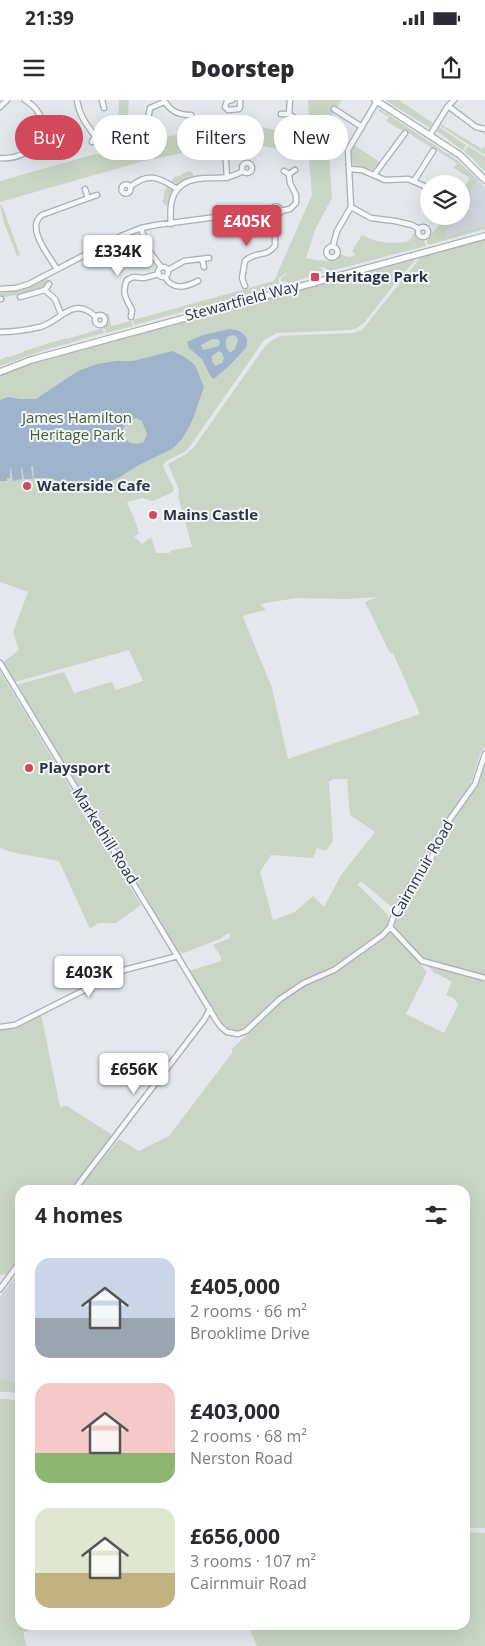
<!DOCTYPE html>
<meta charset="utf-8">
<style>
body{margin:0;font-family:"Open Sans",sans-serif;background:#f7f7f7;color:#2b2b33;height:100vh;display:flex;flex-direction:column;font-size:19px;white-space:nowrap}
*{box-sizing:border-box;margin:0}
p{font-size:16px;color:#7c7c81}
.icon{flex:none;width:28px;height:28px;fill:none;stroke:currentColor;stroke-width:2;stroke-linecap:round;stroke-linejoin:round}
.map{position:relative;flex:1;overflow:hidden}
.drawer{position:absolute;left:15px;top:1085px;width:455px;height:445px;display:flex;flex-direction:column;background:#fff;border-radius:15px;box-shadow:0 5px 20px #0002}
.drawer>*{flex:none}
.banner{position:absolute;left:15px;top:15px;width:455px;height:45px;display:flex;gap:10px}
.tools{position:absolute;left:420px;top:75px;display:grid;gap:10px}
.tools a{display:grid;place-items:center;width:50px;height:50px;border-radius:50%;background:#fff;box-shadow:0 5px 20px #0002;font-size:25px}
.price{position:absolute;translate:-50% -42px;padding:0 11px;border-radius:5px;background:#fff;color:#222;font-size:16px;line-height:32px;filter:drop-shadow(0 1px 2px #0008)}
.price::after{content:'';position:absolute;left:50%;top:30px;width:15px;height:11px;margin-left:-8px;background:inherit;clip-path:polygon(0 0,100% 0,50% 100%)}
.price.current{background:#d1495b;color:#fff}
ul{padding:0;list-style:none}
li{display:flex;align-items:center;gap:15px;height:125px;padding:0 20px}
li span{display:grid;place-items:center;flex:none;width:140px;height:100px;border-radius:15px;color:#555}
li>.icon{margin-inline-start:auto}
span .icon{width:60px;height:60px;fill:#fffc;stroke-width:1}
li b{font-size:21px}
h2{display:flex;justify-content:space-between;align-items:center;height:60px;padding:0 20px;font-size:21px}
.chip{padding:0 18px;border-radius:22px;background:#fff;box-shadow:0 5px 20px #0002;font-size:18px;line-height:45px}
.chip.current{background:#d1495b;color:#fff}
.status{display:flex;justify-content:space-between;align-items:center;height:35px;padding:0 25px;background:#fff;direction:ltr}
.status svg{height:14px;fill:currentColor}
header{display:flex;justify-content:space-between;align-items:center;height:65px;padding:0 20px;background:#fff;font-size:22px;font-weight:800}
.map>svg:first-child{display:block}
</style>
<div class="status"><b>21:39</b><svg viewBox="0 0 49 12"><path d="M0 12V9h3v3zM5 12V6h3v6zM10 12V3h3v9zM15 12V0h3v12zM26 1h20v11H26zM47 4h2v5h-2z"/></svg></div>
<header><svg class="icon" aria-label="menu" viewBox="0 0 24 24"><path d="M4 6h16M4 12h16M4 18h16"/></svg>Doorstep<svg class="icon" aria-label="share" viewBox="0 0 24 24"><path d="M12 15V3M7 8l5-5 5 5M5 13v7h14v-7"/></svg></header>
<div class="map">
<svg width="485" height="1546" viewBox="0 0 485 1546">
<rect width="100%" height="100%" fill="#e4e7ec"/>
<path fill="#d2d6de" d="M478 80 485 88V125L447 136 445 130 451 125 456 116H461V107Z
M20 1171V1283L0 1278V1196Z"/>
<path fill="#c9d6c5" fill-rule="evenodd" d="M119 0H129L126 45H136L171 36 236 26H256L307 37C309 25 309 13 308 0H342L337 8 333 7 332 9 335 11 327 23 332 98 315 130 306 158C317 161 327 162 338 158L340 154 349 157 356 155 352 151 362 135C377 143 392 145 409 141L415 132 417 138 424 140 426 146 315 175 328 170 323 167 321 168 322 170H325L292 183 281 181V178L287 174 286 173 279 178V182L287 184 134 225 133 220 274 181 312 95 309 58 285 50 237 42 144 61 0 102V81L117 48Z
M385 0H399L433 23 430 28Z
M380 9 457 60 478 80 461 107V92L470 78 454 68 457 63C440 52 421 42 404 30L399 29 386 21 389 17 379 11Z
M441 24 482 49 485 46V55L440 26Z
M439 27 466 45 463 51 437 31Z
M354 45 380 62 373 70 353 65 351 53Z
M468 46 485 57V72L473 59 464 52Z
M188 71 192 72 194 77 187 79 177 85 171 81 175 77 180 76V75Z
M167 86 172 89V92L167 106 163 103 162 101 164 98V92Z
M0 105H2L20 155 17 156 4 123Z
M445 116H456L451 125 446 130 447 136 485 125V129L428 145 426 139 437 128Z
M485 138V647L480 654 470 686 442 726 434 749 428 761 414 776 394 809 362 782 357 784 388 815 389 823 385 831C369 842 354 856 338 866 321 877 299 881 283 894 270 904 254 926 238 931 231 933 227 928 222 923L189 871 221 861V857L213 845 230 838V833L223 836 222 838 184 853 175 851 145 795 16 585 64 572 74 593 112 582 116 590 143 581 129 550 15 582 2 563 19 550 13 532 28 492 0 482V275L31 262 262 198 269 199 295 191 297 189 415 158 416 159 409 168 404 172 364 223 357 228 350 230 277 233 264 240 193 342 186 351 165 362 163 366 174 389 173 392 153 401 142 398 127 402 136 423 139 434 134 436 142 444 151 437 156 453H169L172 450 192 447 178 396 179 395 178 387 168 364 186 354 194 347 263 249 271 241 280 236 354 233 362 230 420 158 421 155ZM378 497 365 502 390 553H393L420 614 288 659 272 588 243 517 245 515 266 510 260 504 296 498 345 499ZM333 679H347L350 715 375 732 341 775 324 807 313 796 295 812 273 820 260 772 271 755 313 758 317 748 326 751 333 741 329 682Z
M45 178 49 181C36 195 17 194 0 198V193C17 191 30 187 45 178Z
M104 213 109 214 111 226 131 221 133 226 106 233 104 227 109 222Z
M103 228 104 233 45 250 0 266V260L8 256 9 257 24 252V251L66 238 67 239Z
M0 571 141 805 116 823H98L90 829 59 761 11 752 0 748Z
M485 658V876L423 859 395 828V820L410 794 438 755 445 732 472 692Z
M391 830 427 872 406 914 444 933 458 905 454 898 446 895 452 882 436 873 435 874 428 866 485 881V1428H465V1090H77L119 1039 139 1051 169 1036 232 953V949L284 899 300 888 327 877 381 840Z
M41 914 60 1007 67 1006 111 1034V1037L71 1090H20V1156L7 1174 0 1175V929L17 926Z
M0 1278 20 1283V1295L11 1292H0Z
M0 1299H8L20 1302V1525H47L24 1532V1537L27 1546H0Z
M465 1432 485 1433V1546H257L248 1525H465Z"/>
<path fill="#9fb4cc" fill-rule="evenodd" d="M230 229C239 230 243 232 247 239V246L242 252 229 266 214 279 211 277 202 259 189 248 187 242 203 235ZM232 235 236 236 238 240 235 249 230 253C225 247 223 237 232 235ZM212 239H218L220 242 219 246 203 250 201 245ZM219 251 222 253 224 258 222 263 215 266 212 261V256Z
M172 251 185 257 195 265 204 287 194 316 189 327 182 339 172 349 137 366 120 377 96 388H78L49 378H34L33 366 31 367 33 379H24L22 367 21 368 22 379 13 381 11 368 10 369V378H7V381H0V300L8 297 20 299H36L78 271 97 264 116 261H133ZM136 318 142 321 147 334 144 342C132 347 122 341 123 328L128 321Z"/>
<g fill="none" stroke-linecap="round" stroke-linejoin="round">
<defs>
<path id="street" d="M77 0C79 15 86 24 95 36L92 42
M102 0 104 8
M164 0C170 11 178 15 191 15
M232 0 227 1 225 7 228 10 239 9 240 7V0
M448 6 476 27 485 29
M0 7 7 0
M334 9 362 27
M281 14H289L295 18
M289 14 290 0
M147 24 150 8 164 2
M430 35 448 6 454 0
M40 38 59 46
M225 47 227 78
M0 58C36 61 61 22 25 0
M242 68a5 5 0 1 1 10 0a5 5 0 1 1-10 0Z
M349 69 362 70 385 80 408 79 429 88
M284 71 289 74 295 70
M374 75 405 33
M414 81 433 51
M436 84 440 82 444 84
M121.5 89a4.5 4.5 0 1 1 9 0a4.5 4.5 0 1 1-9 0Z
M130 87C148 72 159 77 177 89
M85 89 88 98
M271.5 111a4.5 4.5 0 1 1 9 0a4.5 4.5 0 1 1-9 0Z
M351 107 371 118 395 121 412 125 419 129
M281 111 290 109 296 103V95L290 83 289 74
M171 124C169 102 172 83 197 79 216 76 223 82 243 71
M418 132a5 5 0 1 1 10 0a5 5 0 1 1-10 0Z
M141 128 147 148 161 167
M333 146 337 131 351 107 348 50 377 1
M326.5 152a5.5 5.5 0 1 1 11 0a5.5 5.5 0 1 1-11 0Z
M202 159 204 167
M158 172a5 5 0 1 1 10 0a5 5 0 1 1-10 0Z
M57 169C49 156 25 127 42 115L97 95
M168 170 184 161 209 158
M165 177C173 191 186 187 198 181
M245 186 242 178 245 161C254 151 266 158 275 146V115
M0 189 16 188 29 184 121 136 141 128 156 125 239 114 272 112
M45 190 55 199 61 214
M20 197 45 190 49 184
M0 199H1
M95 220a5 5 0 1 1 10 0a5 5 0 1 1-10 0Z
M131 217 132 210C127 200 121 193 127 180L133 177 144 178 159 174
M0 232C13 232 27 230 40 227 61 221 73 195 96 217
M0 563 216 920 221 927 227 932 238 934 246 931 280 899 304 883 334 870 383 835 390 827 393 818 409 787 430 761 450 719 475 684 485 654
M390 827 422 861 485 878
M0 927 15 925 124 870 178 856
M74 1090 204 920 210 909
M0 1189 20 1162"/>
<path id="secondary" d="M375 0 460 55 485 80
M0 272 31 260 485 136"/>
</defs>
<use href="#street" stroke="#a9aeb7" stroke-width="7"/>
<use href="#secondary" stroke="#a9aeb7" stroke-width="8"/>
<use href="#street" stroke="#f7f8fa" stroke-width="4.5"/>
<use href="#secondary" stroke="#fff" stroke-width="5.5"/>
</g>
<g fill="#d1495b" stroke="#f4f6f9" stroke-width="2">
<rect x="310" y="172" width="10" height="10" rx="2.5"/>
<circle cx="27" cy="386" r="5"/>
<circle cx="153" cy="415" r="5"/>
<circle cx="29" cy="668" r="5"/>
</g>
<g text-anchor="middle" stroke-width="4" stroke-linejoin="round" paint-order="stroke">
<g font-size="15" font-weight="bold" fill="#2b3445" stroke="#f4f6f9" text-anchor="start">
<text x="325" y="182">Heritage Park</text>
<text x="37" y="391">Waterside Cafe</text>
<text x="163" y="420">Mains Castle</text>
<text x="39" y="673">Playsport</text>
</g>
<g font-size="15" fill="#2b3445" stroke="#f4f6f9">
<text transform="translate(242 201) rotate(-15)" y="5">Stewartfield Way</text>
<text transform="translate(105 736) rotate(58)" y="5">Markethill Road</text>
<text transform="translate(422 769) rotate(-60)" y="5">Cairnmuir Road</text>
</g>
<g font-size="15" fill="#3f6138" stroke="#f4f6f9">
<text x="77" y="323">James Hamilton<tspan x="77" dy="17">Heritage Park</tspan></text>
</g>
</g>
</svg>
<div class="tools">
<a><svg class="icon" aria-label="layers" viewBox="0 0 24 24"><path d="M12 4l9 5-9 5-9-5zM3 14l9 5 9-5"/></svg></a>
</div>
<b class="price current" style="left:247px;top:147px">£405K</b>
<b class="price" style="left:118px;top:177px">£334K</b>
<b class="price" style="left:89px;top:898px">£403K</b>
<b class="price" style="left:134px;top:995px">£656K</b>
<div class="banner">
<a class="chip current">Buy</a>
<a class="chip">Rent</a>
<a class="chip">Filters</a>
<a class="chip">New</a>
</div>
<section class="drawer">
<h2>4 homes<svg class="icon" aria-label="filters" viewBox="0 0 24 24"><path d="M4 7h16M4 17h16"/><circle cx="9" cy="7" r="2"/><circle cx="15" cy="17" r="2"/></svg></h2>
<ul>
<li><span style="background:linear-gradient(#c9d6e8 60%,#9aa5b1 0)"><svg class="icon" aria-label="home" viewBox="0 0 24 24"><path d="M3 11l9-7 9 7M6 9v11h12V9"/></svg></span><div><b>£405,000</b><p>2 rooms · 66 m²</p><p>Brooklime Drive</p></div></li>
<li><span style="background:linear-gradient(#f6c9c9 70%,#8fb573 0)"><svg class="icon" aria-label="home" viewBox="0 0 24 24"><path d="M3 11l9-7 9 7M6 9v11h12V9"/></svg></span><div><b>£403,000</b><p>2 rooms · 68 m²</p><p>Nerston Road</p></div></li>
<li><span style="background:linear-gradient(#dfe7d0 65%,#c2b280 0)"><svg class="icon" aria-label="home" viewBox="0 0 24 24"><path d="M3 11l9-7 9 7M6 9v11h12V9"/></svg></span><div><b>£656,000</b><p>3 rooms · 107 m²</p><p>Cairnmuir Road</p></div></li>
</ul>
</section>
</div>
